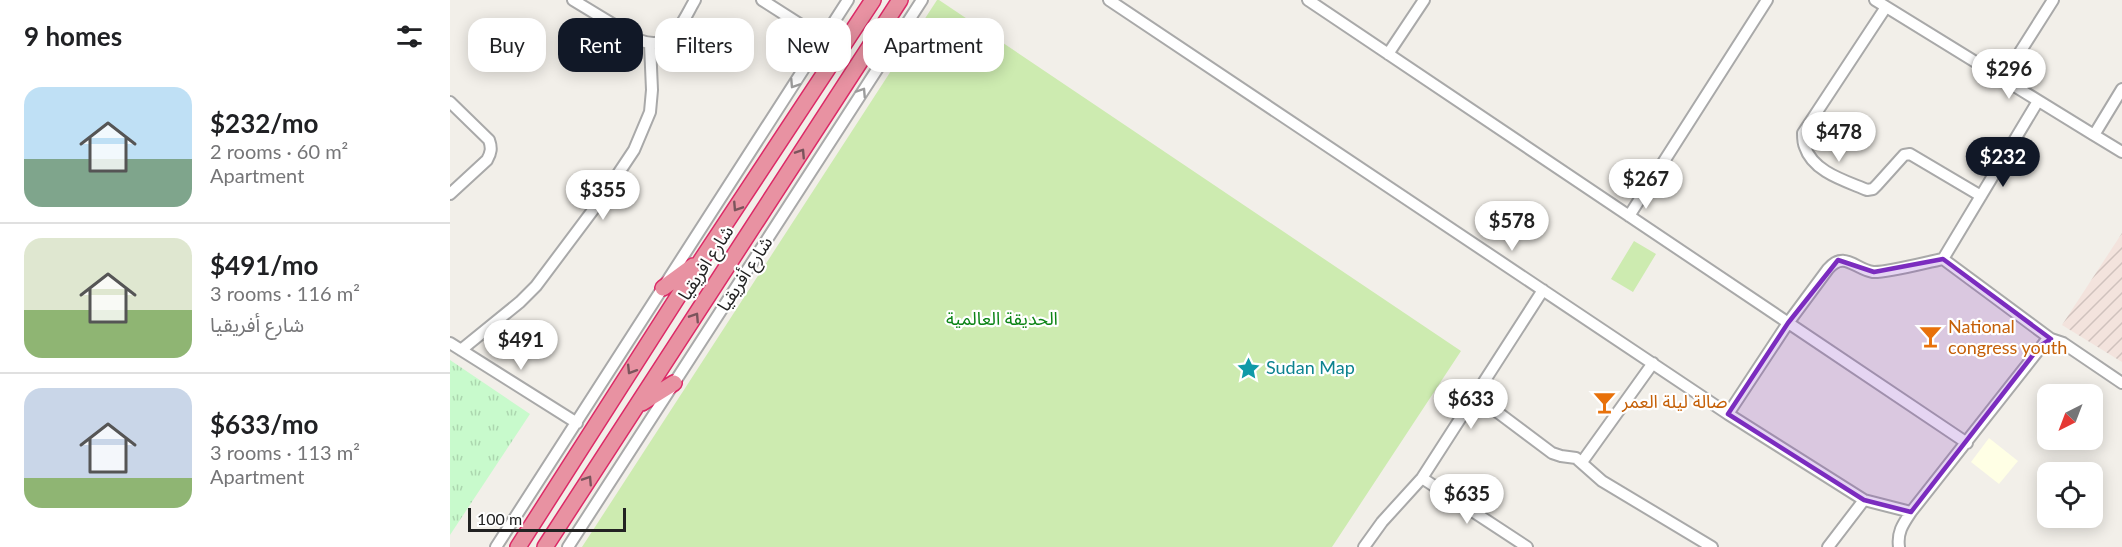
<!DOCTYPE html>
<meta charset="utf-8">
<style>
body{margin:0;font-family:Lato,"Noto Sans Arabic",sans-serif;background:#f2f2f2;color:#202124;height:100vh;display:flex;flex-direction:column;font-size:22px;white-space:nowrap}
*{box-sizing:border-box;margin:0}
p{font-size:20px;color:#757577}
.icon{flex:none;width:33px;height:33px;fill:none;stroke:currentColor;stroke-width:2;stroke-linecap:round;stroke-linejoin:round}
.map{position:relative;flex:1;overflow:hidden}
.sheet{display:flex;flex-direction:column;background:#fff;width:450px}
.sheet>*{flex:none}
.top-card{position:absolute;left:18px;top:18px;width:570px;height:54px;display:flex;gap:12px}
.needle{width:39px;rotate:222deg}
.fabs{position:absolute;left:1587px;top:384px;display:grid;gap:12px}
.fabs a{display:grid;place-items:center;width:66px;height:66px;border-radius:12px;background:#fff;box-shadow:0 3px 15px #0003;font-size:30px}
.scale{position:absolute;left:18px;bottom:15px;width:158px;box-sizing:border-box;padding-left:6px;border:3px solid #222;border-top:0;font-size:16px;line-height:21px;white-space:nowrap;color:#222;-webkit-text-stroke:4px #fff;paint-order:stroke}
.price{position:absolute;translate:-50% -51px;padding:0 14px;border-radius:21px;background:#fff;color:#222;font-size:20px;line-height:39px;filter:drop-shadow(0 2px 3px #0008)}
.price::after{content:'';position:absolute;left:50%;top:36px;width:18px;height:14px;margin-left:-9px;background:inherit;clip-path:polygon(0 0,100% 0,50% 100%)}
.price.active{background:#111827;color:#fff}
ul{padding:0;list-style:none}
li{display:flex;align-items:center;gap:18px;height:150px;padding:0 24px}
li+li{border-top:2px solid #e0e0e0}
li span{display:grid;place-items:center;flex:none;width:168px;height:120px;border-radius:18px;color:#555}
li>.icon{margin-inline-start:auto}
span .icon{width:72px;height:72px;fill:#fffc;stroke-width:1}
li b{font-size:26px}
h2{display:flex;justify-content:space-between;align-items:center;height:72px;padding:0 24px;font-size:26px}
.chip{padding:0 21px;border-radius:18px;background:#fff;box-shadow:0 3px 15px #0003;font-size:21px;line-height:54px}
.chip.active{background:#111827;color:#fff}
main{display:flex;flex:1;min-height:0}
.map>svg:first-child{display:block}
</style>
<main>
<section class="sheet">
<h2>9 homes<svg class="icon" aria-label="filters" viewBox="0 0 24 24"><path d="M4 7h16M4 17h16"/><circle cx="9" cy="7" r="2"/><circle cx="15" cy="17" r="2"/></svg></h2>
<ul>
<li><span style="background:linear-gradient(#bfe0f5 60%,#7fa58c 0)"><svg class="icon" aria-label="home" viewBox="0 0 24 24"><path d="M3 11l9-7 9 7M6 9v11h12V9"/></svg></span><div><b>$232/mo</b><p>2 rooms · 60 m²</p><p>Apartment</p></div></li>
<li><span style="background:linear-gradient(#dfe7d0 60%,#8fb573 0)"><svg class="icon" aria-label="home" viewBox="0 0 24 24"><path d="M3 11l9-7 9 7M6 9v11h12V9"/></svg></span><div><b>$491/mo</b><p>3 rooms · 116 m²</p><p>شارع أفريقيا</p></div></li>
<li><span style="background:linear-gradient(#c9d6e8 75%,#8fb573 0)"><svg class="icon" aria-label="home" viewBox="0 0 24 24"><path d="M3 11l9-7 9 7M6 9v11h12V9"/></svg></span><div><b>$633/mo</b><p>3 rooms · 113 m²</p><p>Apartment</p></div></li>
</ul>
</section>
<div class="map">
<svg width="1672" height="547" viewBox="0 0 1672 547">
<defs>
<pattern id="military-furrows" width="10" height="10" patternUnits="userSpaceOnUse" patternTransform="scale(1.5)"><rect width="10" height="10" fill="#f3e3dd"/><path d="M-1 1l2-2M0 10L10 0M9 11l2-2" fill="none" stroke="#d0c2bd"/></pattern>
<pattern id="park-tufts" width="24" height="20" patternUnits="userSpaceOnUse" patternTransform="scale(1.5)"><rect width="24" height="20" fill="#c8facc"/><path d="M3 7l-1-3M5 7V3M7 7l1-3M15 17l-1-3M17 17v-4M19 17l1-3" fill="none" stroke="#acd6af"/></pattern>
</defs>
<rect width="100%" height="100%" fill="#f2efe9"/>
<path fill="#ffffe5" d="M1539 438 1568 461 1549 484 1521 462Z"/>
<path fill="url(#military-furrows)" d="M1672 233V362L1612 325Z"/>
<path fill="#cdebb0" d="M487 0H489L1011 351 882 547H132Z
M1184 241 1206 254 1183 292 1161 279Z"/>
<path fill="url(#park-tufts)" d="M0 360 80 414 0 535Z"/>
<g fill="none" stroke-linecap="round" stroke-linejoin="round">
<defs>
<path id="minor" d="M123 0 189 40C222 53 231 24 245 0
M312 0 373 39
M659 0 1278 414 1414 500 1461 512
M858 0 1517 443
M1425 0 1644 135 1672 89
M1436 7 1353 133C1353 137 1353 143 1355 147 1363 172 1396 181 1417 190L1423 189 1427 185 1454 155 1460 154 1531 196
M938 54 974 0
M1553 79 1603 0
M0 102 39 140C42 148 41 153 37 160L0 194
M1644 135 1672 152
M1179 216 1317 0
M1493 259 1588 101
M0 343 127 423
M11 350 70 302 86 286 152 198 184 150 200 112 202 90 200 44
M1026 396 1102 453 1111 456 1126 458 1152 481 1262 547
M1278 414 1338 323 1378 269C1394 250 1405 269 1423 272 1437 273 1477 262 1493 259L1601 339
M1132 462 1203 363
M972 478 1077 547
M46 547 398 0
M118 547 472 0
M914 547 932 522 972 478 1093 290
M1378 547 1414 500
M1449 547C1447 532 1453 524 1461 512L1595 342 1601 339 1613 343 1672 383"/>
<path id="highway" d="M213 288 243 266
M192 403 224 383
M68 547 252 259 423 0
M95 547 450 0"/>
</defs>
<use href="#minor" stroke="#a9a9a9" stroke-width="14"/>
<use href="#highway" stroke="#dc2a67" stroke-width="18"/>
<use href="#minor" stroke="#fff" stroke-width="10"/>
<use href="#highway" stroke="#e892a2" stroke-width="15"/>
</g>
<defs><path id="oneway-chevron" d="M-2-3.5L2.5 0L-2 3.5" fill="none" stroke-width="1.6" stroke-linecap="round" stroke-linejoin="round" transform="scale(1.5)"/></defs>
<g stroke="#9c9c9c">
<use href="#oneway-chevron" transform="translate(344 84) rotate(123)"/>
<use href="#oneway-chevron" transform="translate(412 92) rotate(-57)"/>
</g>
<g stroke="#7b545c">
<use href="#oneway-chevron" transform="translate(351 153) rotate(-57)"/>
<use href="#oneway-chevron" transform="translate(287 207) rotate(123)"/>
<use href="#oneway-chevron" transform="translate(245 317) rotate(-57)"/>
<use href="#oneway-chevron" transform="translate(181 370) rotate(122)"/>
<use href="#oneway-chevron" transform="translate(138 480) rotate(-57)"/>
</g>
<path fill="#7b2cbf" fill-opacity="0.2" stroke="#7b2cbf" stroke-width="4.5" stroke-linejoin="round" d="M1493 259 1601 339 1590 346 1461 512 1414 500 1278 414 1338 323 1388 260 1424 272Z"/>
<defs>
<symbol id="bar-bare" viewBox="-9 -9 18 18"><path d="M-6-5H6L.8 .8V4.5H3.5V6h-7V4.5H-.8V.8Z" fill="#e8710a" stroke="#fff" stroke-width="2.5" paint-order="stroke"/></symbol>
<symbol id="sight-bare" viewBox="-9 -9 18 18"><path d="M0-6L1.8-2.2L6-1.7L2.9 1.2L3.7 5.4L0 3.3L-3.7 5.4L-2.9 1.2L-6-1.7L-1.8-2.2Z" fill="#0f9aa8" stroke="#fff" stroke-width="2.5" paint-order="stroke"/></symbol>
</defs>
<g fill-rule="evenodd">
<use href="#bar-bare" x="1464" y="320" width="33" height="33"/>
<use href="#sight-bare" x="782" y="352" width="33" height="33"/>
<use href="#bar-bare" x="1138" y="386" width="33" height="33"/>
</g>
<g text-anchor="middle" stroke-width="4.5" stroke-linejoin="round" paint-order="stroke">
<g font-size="18" fill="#222" stroke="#fff">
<text transform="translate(256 263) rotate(-57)" y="6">شارع افريقيا</text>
<text transform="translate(295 274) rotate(-57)" y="6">شارع أفريقيا</text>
</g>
<g font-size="18" fill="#0c8416" stroke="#fff">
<text x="552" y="325">الحديقة العالمية</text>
</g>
<g font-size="18" fill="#c56008" stroke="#fff" text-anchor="start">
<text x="1498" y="333">National<tspan x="1498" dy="21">congress youth</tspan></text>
<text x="1172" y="408">صالة ليلة العمر</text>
</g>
<g font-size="18" fill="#0d838f" stroke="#fff" text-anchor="start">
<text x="816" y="374">Sudan Map</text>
</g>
</g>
</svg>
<div class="fabs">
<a><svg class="needle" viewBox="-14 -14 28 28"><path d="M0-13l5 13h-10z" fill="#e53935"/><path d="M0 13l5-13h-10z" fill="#757577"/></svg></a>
<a><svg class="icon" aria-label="locate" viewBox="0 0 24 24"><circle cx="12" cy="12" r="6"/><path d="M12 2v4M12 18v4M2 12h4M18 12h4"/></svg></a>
</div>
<div class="scale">100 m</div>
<b class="price" style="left:1559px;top:100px">$296</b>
<b class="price" style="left:1389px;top:163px">$478</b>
<b class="price active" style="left:1553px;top:188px">$232</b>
<b class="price" style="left:1196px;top:210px">$267</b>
<b class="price" style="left:153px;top:221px">$355</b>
<b class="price" style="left:1062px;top:252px">$578</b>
<b class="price" style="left:71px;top:371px">$491</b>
<b class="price" style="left:1021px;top:430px">$633</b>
<b class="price" style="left:1017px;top:525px">$635</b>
<div class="top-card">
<a class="chip">Buy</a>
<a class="chip active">Rent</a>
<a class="chip">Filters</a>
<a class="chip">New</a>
<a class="chip">Apartment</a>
</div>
</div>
</main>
